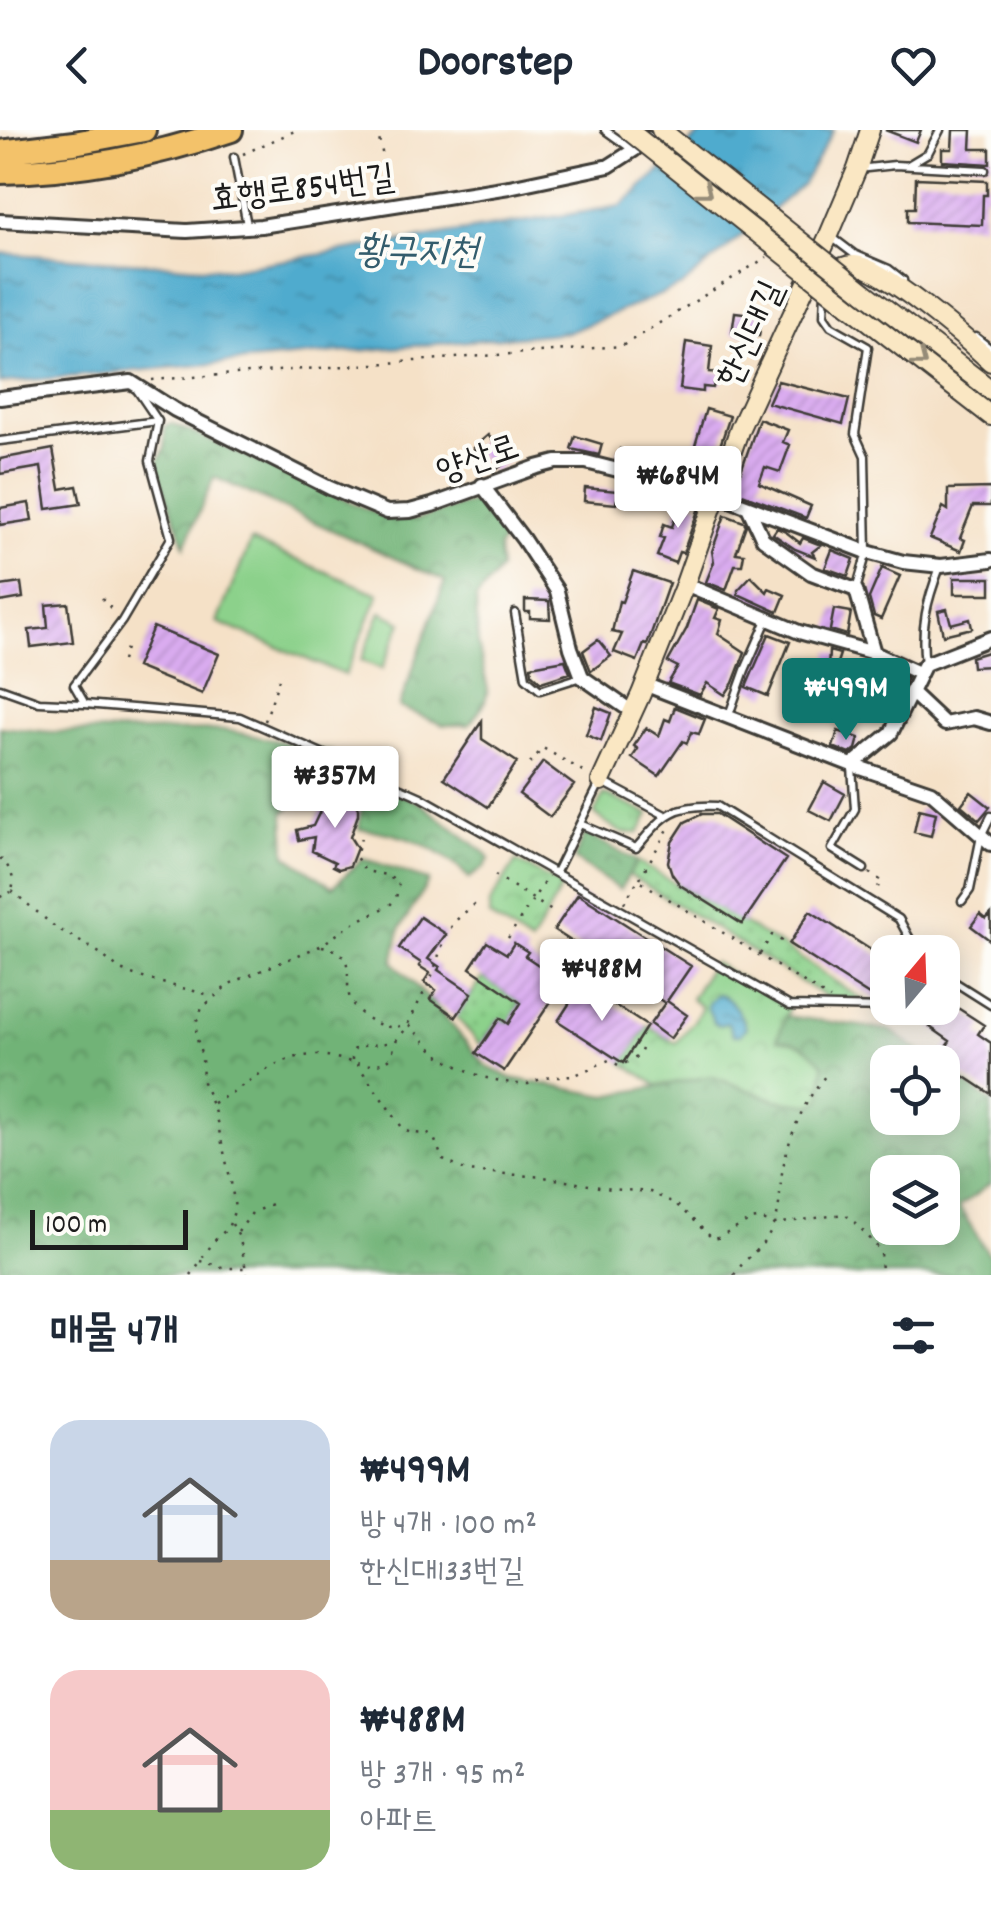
<!DOCTYPE html>
<html lang="ko">
<meta charset="utf-8">
<style>
body{margin:0;font-family:Dekko,"Poor Story",sans-serif;background:#f6f6f7;color:#1f2937;height:100vh;display:flex;flex-direction:column;font-size:38px;white-space:nowrap}
*{box-sizing:border-box;margin:0}
p{font-size:32px;color:#747a83}
.icon{flex:none;width:55px;height:55px;fill:none;stroke:currentColor;stroke-width:2;stroke-linecap:round;stroke-linejoin:round}
.map{position:relative;height:1145px;overflow:hidden}
.drawer{display:flex;flex-direction:column;background:#fff;flex:1}
.drawer>*{flex:none}
.needle{width:65px;rotate:19deg}
.tools{position:absolute;left:870px;top:805px;display:grid;gap:20px}
.tools a{display:grid;place-items:center;width:90px;height:90px;border-radius:20px;background:#fff;box-shadow:0 5px 25px #0003;font-size:50px}
.scale{position:absolute;left:30px;bottom:25px;width:158px;box-sizing:border-box;padding-left:10px;border:5px solid #1c1c1c;border-top:0;font-size:28px;line-height:35px;white-space:nowrap;color:#1c1c1c;-webkit-text-stroke:8px #fdfcf7;paint-order:stroke}
.price{position:absolute;translate:-50% -85px;padding:0 22px;border-radius:10px;background:#fff;color:#222;font-size:32px;line-height:65px;filter:drop-shadow(0 2px 5px #0008)}
.price::after{content:'';position:absolute;left:50%;top:60px;width:30px;height:22px;margin-left:-15px;background:inherit;clip-path:polygon(0 0,100% 0,50% 100%)}
.price.current{background:#0f766e;color:#fff}
ul{padding:0;list-style:none}
li{display:flex;align-items:center;gap:30px;height:250px;padding:0 50px}
li span{display:grid;place-items:center;flex:none;width:280px;height:200px;border-radius:30px;color:#555}
li>.icon{margin-inline-start:auto}
span .icon{width:120px;height:120px;fill:#fffc;stroke-width:1}
li b{font-size:42px}
h2{display:flex;justify-content:space-between;align-items:center;height:120px;padding:0 50px;font-size:42px}
header{display:flex;justify-content:space-between;align-items:center;height:130px;padding:0 50px;background:#fff;font-size:45px;font-weight:700}
.map>svg:first-child{display:block}
</style>
<header><svg class="icon" aria-label="back" viewBox="0 0 24 24"><path d="M15 5l-7 7 7 7"/></svg>Doorstep<svg class="icon" aria-label="heart" viewBox="0 0 24 24"><path d="M12 20l-8-8c-3-5 5-10 8-4 3-6 11-1 8 4z"/></svg></header>
<div class="map">
<svg width="991" height="1145" viewBox="0 0 991 1145">
<defs>
<pattern id="grass-tufts" width="24" height="20" patternUnits="userSpaceOnUse" patternTransform="scale(2.5)"><rect width="24" height="20" fill="#8cd18b"/><path d="M3 7l-1-3M5 7V3M7 7l1-3M15 17l-1-3M17 17v-4M19 17l1-3" fill="none" stroke="#78b377"/></pattern>
<pattern id="forest-crowns" width="20" height="18" patternUnits="userSpaceOnUse" patternTransform="scale(2.5)"><rect width="20" height="18" fill="#71b377"/><path d="M2 6a3 3 0 1 1 6 0M12 15a3 3 0 1 1 6 0" fill="none" stroke="#5c9161"/></pattern>
<pattern id="park-crowns" width="20" height="18" patternUnits="userSpaceOnUse" patternTransform="scale(2.5)"><rect width="20" height="18" fill="#8cd18b"/><path d="M2 6a3 3 0 1 1 6 0M12 15a3 3 0 1 1 6 0" fill="none" stroke="#78b377"/></pattern>
<pattern id="garden-dots" width="8" height="8" patternUnits="userSpaceOnUse" patternTransform="scale(2.5)"><rect width="8" height="8" fill="#8cd18b"/><path d="M2 2h.1M6 6h.1" fill="none" stroke="#78b377" stroke-width="1.8" stroke-linecap="round"/></pattern>
<pattern id="water-ripples" width="26" height="14" patternUnits="userSpaceOnUse" patternTransform="scale(2.5)"><rect width="26" height="14" fill="#50abce"/><path d="M2 4q2-2 4 0t4 0M15 11q2-2 4 0t4 0" fill="none" stroke="#428aa6"/></pattern>
<pattern id="building-hatch" width="6" height="6" patternUnits="userSpaceOnUse" patternTransform="scale(2.5)"><rect width="6" height="6" fill="#daacf0"/><path d="M-1 1l2-2M0 6l6-6M5 7l2-2" fill="none" stroke="#ba93cd"/></pattern>
</defs>
<rect width="100%" height="100%" fill="#fdfcf7"/>
<filter id="ink" filterUnits="userSpaceOnUse"><feTurbulence type="fractalNoise" baseFrequency=".01" numOctaves="2"/><feDisplacementMap in="SourceGraphic" scale="20" xChannelSelector="R" yChannelSelector="G"/><feConvolveMatrix kernelMatrix="1 2 1 2 8 2 1 2 1" color-interpolation-filters="sRGB"/></filter>
<filter id="wash" filterUnits="userSpaceOnUse"><feTurbulence type="fractalNoise" baseFrequency=".0048" numOctaves="4" result="noise"/><feDisplacementMap in="SourceGraphic" scale="40" xChannelSelector="R" yChannelSelector="G"/><feGaussianBlur stdDeviation="2.25" result="paint"/><feColorMatrix in="noise" values="0 0 0 0 0 0 0 0 0 0 0 0 0 0 0 0 0 1.4 0 .05"/><feComposite in="paint" operator="in"/></filter>
<g filter="url(#wash)">
<rect width="100%" height="100%" fill="#f5e1c7"/>
<path fill="url(#grass-tufts)" stroke="#547654" stroke-width="2.5" d="M604 664 649 684 639 703H622L594 684Z"/>
<path fill="url(#forest-crowns)" stroke="#46684a" stroke-width="2.5" fill-rule="evenodd" d="M171 293 387 388 416 390 475 371 505 408 498 418 500 439 476 469 478 514 488 560 484 574 469 595H443L399 577 445 451 214 347 185 416 156 336 165 318 164 296Z
M0 597 51 602 225 600 332 622 284 684 286 725 333 757 363 728 429 751 400 799 393 832 441 882 487 937 511 948 607 966 711 946 776 970 777 909 786 886 890 900 935 932H888V988H942L943 937 991 972V1053L959 1077 991 1128V1145H0ZM888 1042H942V1098H888Z
M366 649 420 673 487 724 489 729 484 738 469 748C439 716 402 702 359 699L362 667 359 662Z
M585 703 637 731 620 760 574 729Z"/>
<path fill="url(#park-crowns)" stroke="#547654" stroke-width="2.5" d="M516 731 562 756 531 814 489 786 490 773Z
M713 832 790 876 777 909C800 911 809 917 824 935L821 970 813 975 776 970 711 946 658 956 623 933 647 896 676 913 694 891 702 877 691 869Z"/>
<path fill="url(#garden-dots)" stroke="#547654" stroke-width="2.5" d="M637 731 784 817 866 872 829 869 629 745Z
M483 847 521 873 508 894 499 889 481 915 456 887Z"/>
<path fill="#8cd18b" stroke="#547654" stroke-width="2.5" d="M251 411 379 464 345 545 217 492Z
M381 482 402 492 382 539 361 530Z"/>
<path fill="url(#water-ripples)" stroke="#366475" stroke-width="2.5" d="M705 0H834L803 54 682 156 569 202 0 253V123L230 139 621 76Z
M717 864C732 867 740 884 746 897L740 905H733L728 893 719 895 714 892 707 877 709 871Z"/>
<g id="blocks">
<path fill="url(#building-hatch)" d="M885 0H921L916 12Z
M953 0H972L971 19H990V34L942 31V19H952Z
M916 48 987 51V65H983L982 95 908 92V78H915Z
M735 182 762 185 759 206 732 203Z
M686 212 712 216 709 242 723 243 721 254 714 253 713 258 703 257V262L680 259Z
M778 251 849 269 843 294 768 273Z
M706 279 730 286 708 352 675 344 683 320 693 322Z
M759 289 788 300 783 312 790 315 780 342 765 337 759 353 811 376 806 388 734 361Z
M488 305 509 330 493 342 473 318Z
M575 306 602 314 599 325 571 319Z
M53 319 60 359 77 356 81 374 47 379 41 337 0 344V329Z
M620 319 649 331 646 337 616 329Z
M585 358 618 361 616 374 584 371Z
M991 358V376H973L960 408 965 410 961 421 930 408 943 377 948 380V359Z
M682 368 700 375 683 423 679 422 675 433 657 426 664 408 660 407 664 394 672 397Z
M29 373 32 390 0 395V378Z
M725 385 744 392 746 395 736 423 744 424 742 435H735L726 460 706 452 714 432 712 421Z
M777 398 786 402 800 413 803 408 821 415 812 422 815 427 795 419 773 404Z
M832 420 854 429 848 446 825 438Z
M882 438 900 446 881 489 874 486 869 468Z
M633 441 669 453 647 515 644 514 637 531 614 522 622 504 612 502 619 471 622 472Z
M751 446 767 462 769 458 785 465 778 482 738 464V460Z
M954 448H991V464H954Z
M21 453 23 468 0 472V456Z
M525 470 549 471 550 489 530 488V482H525Z
M697 470 719 479 715 488 722 490 718 504 745 522 733 553 725 565 707 553 700 565 668 553 678 537 668 532 687 498Z
M68 473 73 512 31 517 29 500 48 498 46 475Z
M834 479 851 482 847 505 830 500Z
M947 479 951 494 970 489 972 498 943 505 938 481Z
M153 497 219 524 202 564 136 537Z
M769 504 790 512 768 566 746 557Z
M598 510 611 526 591 541 583 521Z
M829 521 840 524 829 557H827Z
M991 521V536L972 537 971 527Z
M565 530 570 543 541 552 532 544 531 536Z
M892 542 907 548 901 560 887 554Z
M596 577 611 583 601 611 586 605Z
M675 577 705 589 699 604 691 602 687 613 683 611 659 646 632 628 638 619 634 616 646 598 659 606 665 589 670 591Z
M482 591V609L517 632 488 677 444 648Z
M838 601 859 608 856 619 850 624 833 617Z
M543 632 574 655 550 687 519 664Z
M824 652 845 664 831 691 809 680Z
M971 662 990 677 979 690 961 675Z
M345 664 358 669V685L350 707 357 718 350 736 339 739 333 736 335 732 312 721 314 707 299 710 297 700 313 696 323 675Z
M919 679 936 683 931 706 914 702Z
M702 684H717L786 729 742 794 680 755 672 744 668 732 672 712 685 692Z
M578 764 691 836 667 871 687 885 670 909 650 894 665 873 598 829 601 823 589 815 586 821 554 800Z
M810 781 888 831V854L877 870 789 814Z
M980 784 986 789 991 784V811L971 796Z
M420 787 446 804 428 829 440 837 438 840 472 863 456 887 430 869 436 860 424 852 430 843 419 836 421 833 399 818Z
M487 812 507 824 514 813 528 822 525 826 564 852 504 941 476 923 500 888 508 894 521 873 470 838Z
M582 854 647 896 623 933 558 891Z
M947 871 984 895 978 904 991 913V964L938 929 950 911 930 897Z"/>
</g>
</g>
<g filter="url(#ink)">
<use href="#blocks" fill-opacity="0" stroke="#3d3a36" stroke-width="2.5"/>
<g fill="none" stroke-linecap="round" stroke-linejoin="round">
<defs>
<path id="lane" d="M605 0 633 20
M234 27 247 95
M908 35 928 23 940 0
M858 39 895 35 985 40
M829 105 854 124 889 139 903 150
M825 161 824 186 831 196 868 217 855 304 865 326 867 422 856 460
M976 207 991 219
M137 260 158 291 150 331 171 408 122 491 74 555 85 574 240 587 421 667 790 876 889 878
M0 311 158 291
M515 483 526 548 540 560 581 547
M925 534C920 496 927 471 940 437
M0 558 39 572 84 574
M729 585 745 540 767 490
M852 637 855 679 832 719 864 739
M580 694 636 718C664 686 671 674 717 676L899 789 917 822
M556 742 601 651 665 685
M962 771 970 760 981 706 991 686
M942 844 991 875"/>
<path id="street" d="M0 91 187 101 261 96 509 57 609 36 634 20 647 8
M0 268 131 252 175 280 330 358 387 382 410 381 432 375 537 337 556 332H586L717 365 867 422 903 432 941 436 991 430
M482 355 523 409 557 461 571 518 582 547 631 581
M748 377 763 409 811 443 856 460 874 523
M685 454 799 502 874 523 919 543
M644 554 852 635 931 662 991 714
M911 562 945 594 974 588 991 593
M852 635 891 603 925 534 991 508"/>
<path id="secondary" d="M827 147C836 140 843 135 855 135 880 135 970 212 991 232
M864 162 991 260
M848 175 991 286
M601 651 641 564 685 454 740 298 829 105 857 39 870 0"/>
<path id="highway" d="M0 22 74 13 144 0
M0 42C78 41 158 25 231 0"/>
</defs>
<use href="#lane" stroke="#3d3a36" stroke-width="11"/>
<use href="#street" stroke="#3d3a36" stroke-width="18"/>
<use href="#secondary" stroke="#3d3a36" stroke-width="22"/>
<use href="#highway" stroke="#3d3a36" stroke-width="28"/>
<path stroke="#3d3a36" stroke-width="2.5" stroke-dasharray="2.5 8" stroke-linecap="butt" d="M377 0 391 62
M243 24 297 0
M152 250 622 216 767 127
M102 468 115 483
M122 531 126 518
M265 591 279 549
M530 633 543 618 586 643
M345 664 354 644
M0 728C9 736 16 748 12 760
M869 743 882 751 878 757
M495 745 555 783
M640 748 671 694
M12 761 55 797 98 822 120 840 146 849 210 865
M0 767 11 762
M624 773 638 750 830 869
M508 808 548 746
M322 816C356 823 345 840 349 865 352 881 376 897 392 897 397 897 402 895 407 895
M760 824 772 805 782 811
M557 863 571 870
M409 895 436 923 451 933 482 947 515 954H528L543 948 573 946 609 930 620 936 639 926 642 919
M352 930V923L356 917 394 912
M357 934 404 1000 411 1003 428 1004 434 1008 443 1030 467 1041 544 1047 611 1059 650 1062 676 1074 713 1109 718 1108 751 1090 758 1089 775 1094 844 1084C852 1088 875 1113 881 1122L882 1145
M213 973C251 955 272 925 317 925 339 925 365 942 386 931 395 926 392 918 396 911 398 906 403 904 405 899 413 885 419 871 427 857 437 837 440 812 454 793 460 785 470 779 477 772
M232 1094 240 1109 247 1145
M238 1102 252 1083 273 1073
M200 1131 226 1138H245
M191 1145 214 1111 228 1098 235 1079 231 1052 215 983 203 952 202 928 196 905 197 891 202 878 229 854 320 816 355 792 389 776 396 768 399 753 386 745 365 741 356 727 361 708
M734 1145C745 1127 765 1117 773 1097 781 1081 779 1061 782 1043 788 1008 803 972 826 945"/>
<use href="#lane" stroke="#fff" stroke-width="6"/>
<use href="#street" stroke="#fff" stroke-width="12"/>
<use href="#secondary" stroke="#fae7c3" stroke-width="18"/>
<use href="#highway" stroke="#f3c26a" stroke-width="22"/>
<defs>
<path id="secondary-bridge" d="M628 0 848 175
M661 0 864 162"/>
</defs>
<use href="#secondary-bridge" stroke="#3d3a36" stroke-width="22" stroke-linecap="butt"/>
<use href="#secondary-bridge" stroke="#fae7c3" stroke-width="18"/>
</g>
<defs><path id="oneway-chevron" d="M-2-3.5L2.5 0L-2 3.5" fill="none" stroke-width="1.6" stroke-linecap="round" stroke-linejoin="round" transform="scale(2.5)"/></defs>
<g stroke="#968c78">
<use href="#oneway-chevron" transform="translate(705 61) rotate(38)"/>
<use href="#oneway-chevron" transform="translate(920 230) rotate(38)"/>
</g>
</g>
<g text-anchor="middle" stroke-width="8" stroke-linejoin="round" paint-order="stroke">
<g font-size="35" fill="#1c1c1c" stroke="#fdfcf7">
<text transform="translate(302 56) rotate(-7)" y="12">효행로854번길</text>
<text transform="translate(748 203) rotate(-65)" y="12">한신대길</text>
<text transform="translate(477 327) rotate(-19)" y="12">양산로</text>
</g>
<g font-size="38" font-style="italic" fill="#335c6c" stroke="#fdfcf7">
<text transform="translate(417 119) rotate(1)" y="13">황구지천</text>
</g>
</g>
</svg>
<div class="tools">
<a><svg class="needle" viewBox="-14 -14 28 28"><path d="M0-13l5 13h-10z" fill="#e53935"/><path d="M0 13l5-13h-10z" fill="#747a83"/></svg></a>
<a><svg class="icon" aria-label="locate" viewBox="0 0 24 24"><circle cx="12" cy="12" r="6"/><path d="M12 2v4M12 18v4M2 12h4M18 12h4"/></svg></a>
<a><svg class="icon" aria-label="layers" viewBox="0 0 24 24"><path d="M12 4l9 5-9 5-9-5zM3 14l9 5 9-5"/></svg></a>
</div>
<div class="scale">100 m</div>
<b class="price" style="left:678px;top:401px">₩684M</b>
<b class="price current" style="left:846px;top:613px">₩499M</b>
<b class="price" style="left:335px;top:701px">₩357M</b>
<b class="price" style="left:602px;top:894px">₩488M</b>
</div>
<section class="drawer">
<h2>매물 4개<svg class="icon" aria-label="filters" viewBox="0 0 24 24"><path d="M4 7h16M4 17h16"/><circle cx="9" cy="7" r="2"/><circle cx="15" cy="17" r="2"/></svg></h2>
<ul>
<li><span style="background:linear-gradient(#c9d6e8 70%,#b9a48a 0)"><svg class="icon" aria-label="home" viewBox="0 0 24 24"><path d="M3 11l9-7 9 7M6 9v11h12V9"/></svg></span><div><b>₩499M</b><p>방 4개 · 100 m²</p><p>한신대133번길</p></div></li>
<li><span style="background:linear-gradient(#f6c9c9 70%,#8fb573 0)"><svg class="icon" aria-label="home" viewBox="0 0 24 24"><path d="M3 11l9-7 9 7M6 9v11h12V9"/></svg></span><div><b>₩488M</b><p>방 3개 · 95 m²</p><p>아파트</p></div></li>
</ul>
</section>
